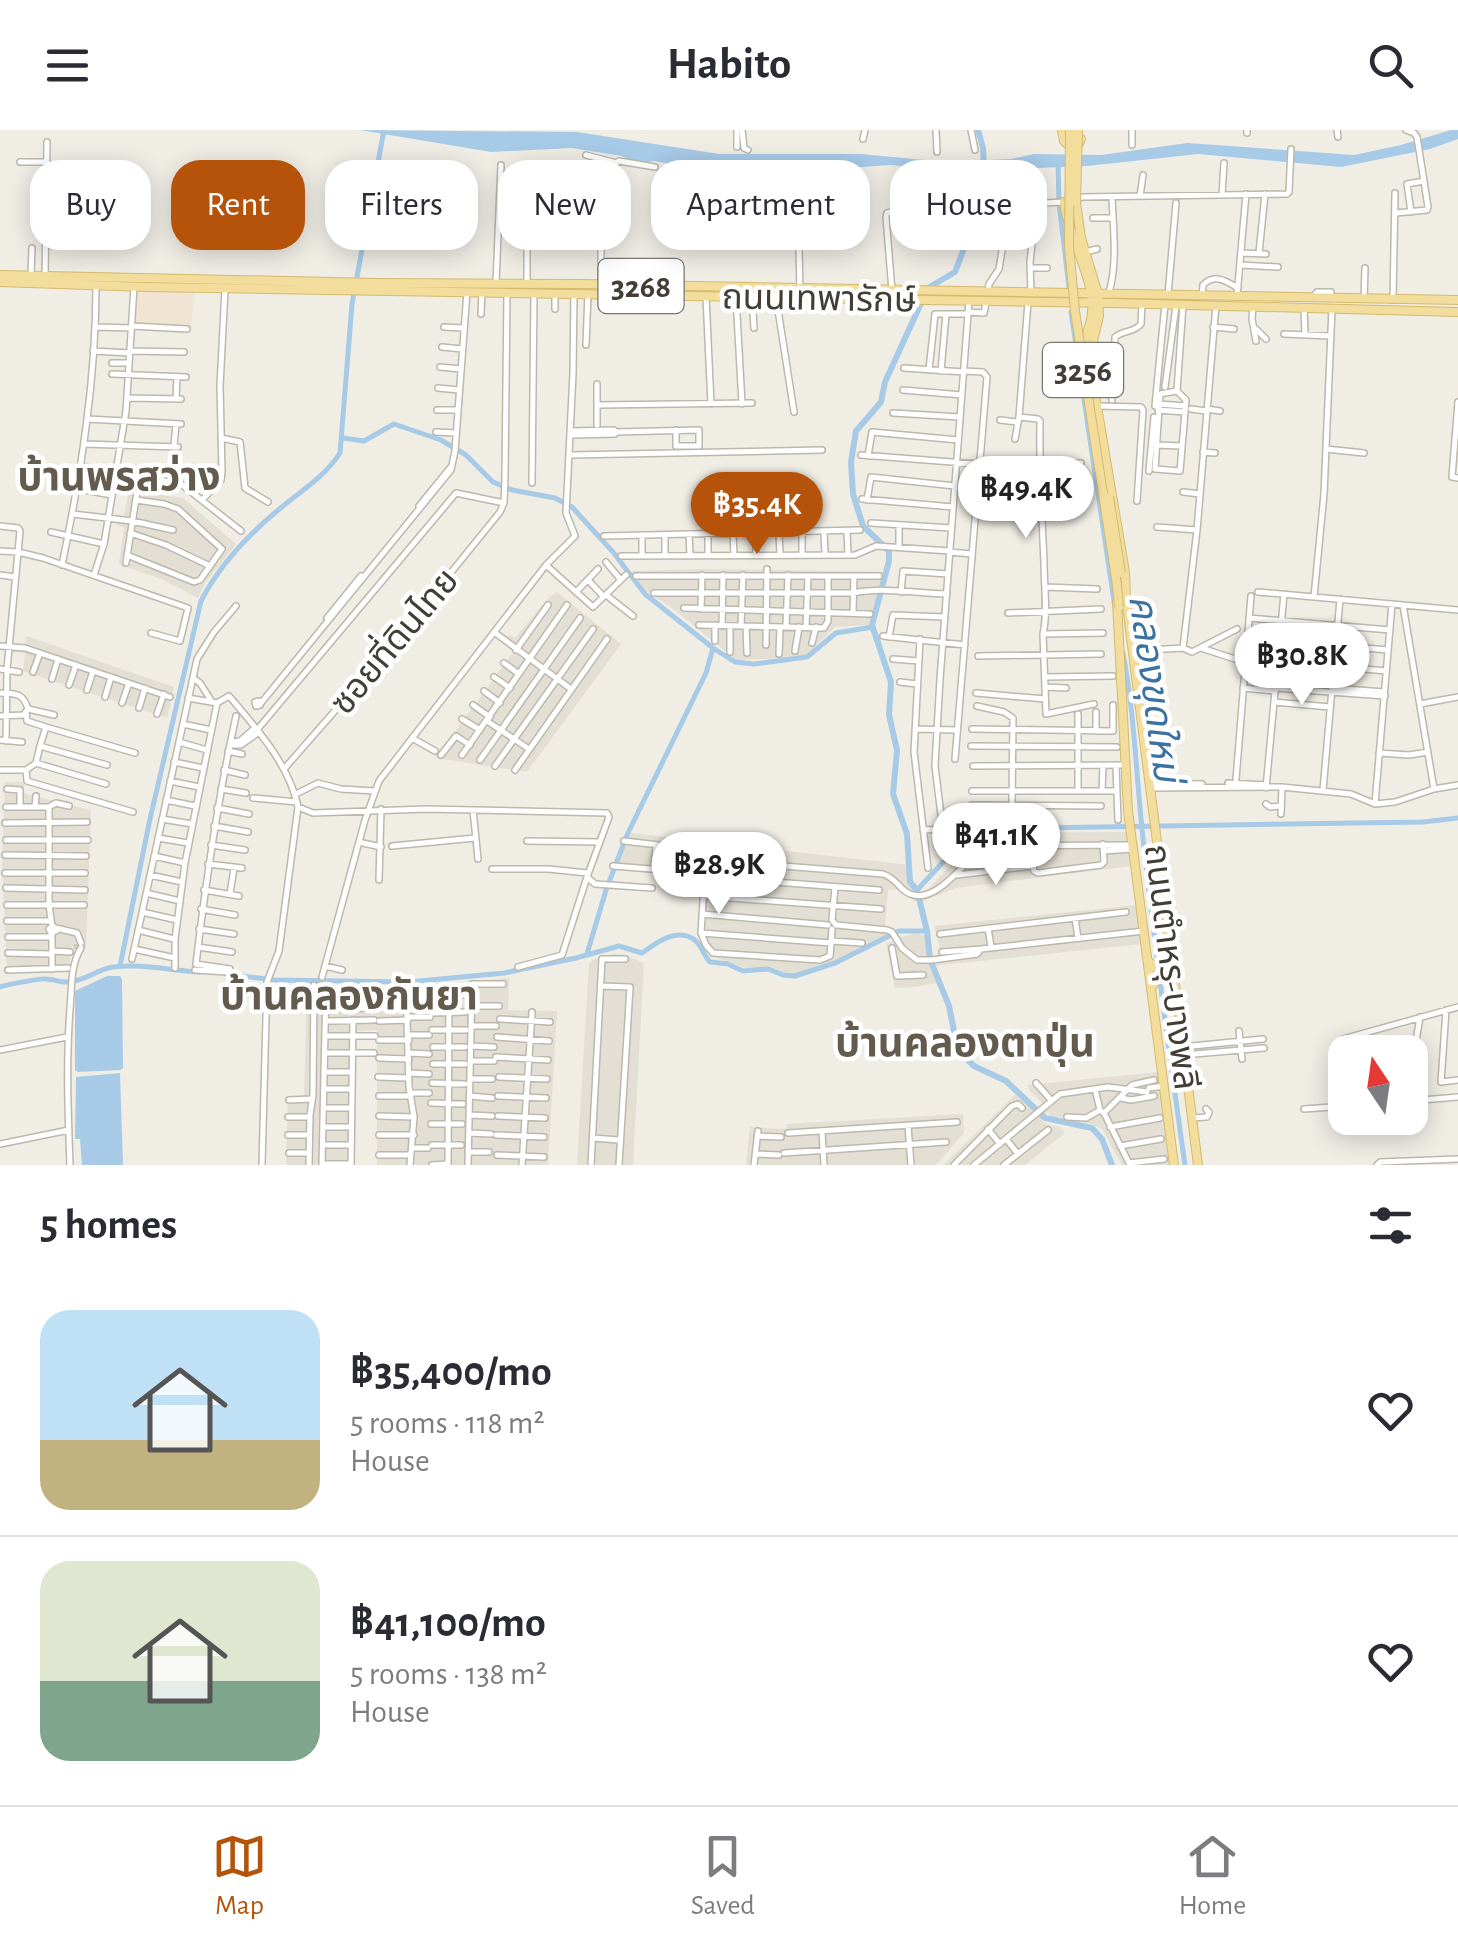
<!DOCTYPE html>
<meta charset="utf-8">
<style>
body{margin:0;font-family:"Alegreya Sans","Noto Sans Thai",sans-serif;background:#f2f2f3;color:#2b2b33;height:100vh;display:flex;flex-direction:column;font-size:38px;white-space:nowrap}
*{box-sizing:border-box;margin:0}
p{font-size:32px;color:#7c7c81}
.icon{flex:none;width:55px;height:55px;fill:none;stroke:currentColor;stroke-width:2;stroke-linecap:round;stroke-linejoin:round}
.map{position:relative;height:1035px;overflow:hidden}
.side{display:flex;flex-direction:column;background:#fff;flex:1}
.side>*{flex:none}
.guide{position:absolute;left:30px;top:30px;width:1400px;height:90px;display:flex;gap:20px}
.needle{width:65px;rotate:347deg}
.buttons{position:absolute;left:1328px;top:905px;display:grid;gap:20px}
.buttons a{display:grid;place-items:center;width:100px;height:100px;border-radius:20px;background:#fff;box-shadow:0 5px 25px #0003;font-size:50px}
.price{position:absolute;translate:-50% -85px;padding:0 22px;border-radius:35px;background:#fff;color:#222;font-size:32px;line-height:65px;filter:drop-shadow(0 2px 5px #0008)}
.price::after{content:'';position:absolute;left:50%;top:60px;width:30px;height:22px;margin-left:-15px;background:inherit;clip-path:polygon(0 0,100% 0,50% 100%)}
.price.current{background:#b45309;color:#fff}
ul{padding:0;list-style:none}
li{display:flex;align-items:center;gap:30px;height:250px;padding:0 40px}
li+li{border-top:2px solid #e1e1e2}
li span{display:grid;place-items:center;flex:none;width:280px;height:200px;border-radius:30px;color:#555}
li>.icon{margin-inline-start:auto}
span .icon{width:120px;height:120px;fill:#fffc;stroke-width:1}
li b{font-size:42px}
h2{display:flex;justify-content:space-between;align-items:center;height:120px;padding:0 40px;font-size:42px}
.pill{padding:0 35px;border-radius:30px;background:#fff;box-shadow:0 5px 25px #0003;font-size:35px;line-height:90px}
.pill.current{background:#b45309;color:#fff}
header{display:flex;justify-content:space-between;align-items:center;height:130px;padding:0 40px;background:#fff;font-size:45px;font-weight:600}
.menu{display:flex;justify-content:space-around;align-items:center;height:140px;border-top:2px solid #e1e1e2;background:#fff;font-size:28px;color:#7c7c81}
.menu a{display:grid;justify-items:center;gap:5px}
.menu .current{color:#b45309}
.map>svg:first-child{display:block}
</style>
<header><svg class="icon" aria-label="menu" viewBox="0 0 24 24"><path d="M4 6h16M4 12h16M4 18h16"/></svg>Habito<svg class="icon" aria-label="search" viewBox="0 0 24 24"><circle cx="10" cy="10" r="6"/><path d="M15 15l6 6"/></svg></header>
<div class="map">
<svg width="1458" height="1035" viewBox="0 0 1458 1035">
<rect width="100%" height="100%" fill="#f0ede5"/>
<path fill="#e4dfd4" d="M129 360 183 368 236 414 205 453 198 468 161 449 119 434 124 397 117 395 118 390H123Z
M702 439 788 440 885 442 871 495 835 497 807 524 793 528 736 530 672 478 643 459 632 441Z
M557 462 621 514 527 642 436 628 513 522 503 514 509 505 515 508 548 468Z
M26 506 174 557 167 588 23 541 25 523 10 521 11 516 25 517Z
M5 652H25L23 663 91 680 86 817 72 816 69 840 46 843H7L2 729Z
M1127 702 1131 736 955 758 924 771H914L901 760H888L885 796 902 807 916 803 927 806 930 829 942 827 934 796 1137 775 1142 814 932 836 937 853 914 857 895 858 886 814 894 810 890 806 852 825 794 846 771 839 746 838 714 827 701 807 706 748 614 739 631 703 909 735 916 759 919 764 924 763 982 703Z
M614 824 624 825 644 833 633 1035H577L589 833 594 829Z
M509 848 508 880 557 881 548 1035H377V900L355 901 353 1035H324L326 880 403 881 404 855 470 852Z
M307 853 324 854 321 1035H286L288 966 304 967Z
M1159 942 1171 1035H1122L1102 999 1092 994 1051 986 1048 982 1040 987 1045 994 1060 997 1065 1003 1025 1035H943L1016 964 1036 983 1044 975 1029 960 1028 955Z
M963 984 964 1003 936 1035H746L750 997 786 999 787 994Z"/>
<path fill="#f0e5d2" d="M136 161 194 162 191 198 135 196Z"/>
<path fill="#a7cae7" d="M360 0 577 2 719 24H861L946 32 1011 29 1034 24 1101 25 1187 13 1354 25 1401 15 1451 0H1458V9L1430 19 1341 37 1198 24 1087 36 1039 38 1013 45 974 43 891 35 831 39 830 35 746 38 739 43H700L676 35 654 31 640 33 621 26 572 18 491 22Z
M107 846H120L122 849 123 938 120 940 78 942 75 940V861Z
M120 943 123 1035H82L80 1009H75L76 947Z"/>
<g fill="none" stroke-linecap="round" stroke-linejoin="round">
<path stroke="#a7cae7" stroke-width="5" d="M1058 32 1059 73 1070 166
M1071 182 1115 478
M343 308 364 311 394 294 441 310 466 325 493 352 512 360 555 368 572 377 613 422 645 464 713 518 706 543 627 705 606 760 587 824
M713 518 735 532 754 534 807 527 836 503 873 497
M1123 523C1134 581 1136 640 1142 699 1154 811 1169 923 1185 1035
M917 760 972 701 1036 698 1423 692 1458 688
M120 836 150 689 201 471C219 436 247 406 277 381 299 362 324 348 340 323L352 174 384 0
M226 844 275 850 409 852 504 843 576 828 619 816 642 823C656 813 678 796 696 811 702 817 704 826 710 832L728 834 743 841 768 839 783 845 795 846 835 833 899 801H927
M0 857C5 855 41 848 46 849 54 849 61 853 69 852 86 851 97 839 113 837 139 833 174 841 200 842"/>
<path stroke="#a7cae7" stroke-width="6" d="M978 0 983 18 984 38
M1009 38 1005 62 999 73 968 108 955 142 928 158 885 252 881 272 856 301 851 332 853 364 863 396 889 421V431L872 495 891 552 889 585 897 620 893 664 907 704 910 752 917 760 927 801 930 829 949 876 958 921 974 936 1006 951 1045 988 1092 998 1102 1009 1112 1035"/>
<path stroke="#cdcac2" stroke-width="5" stroke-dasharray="5 2.5" stroke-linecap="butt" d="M76 819V812"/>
<defs>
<path id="minor" d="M737 0V17
M742 0 744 18 748 20
M936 0 937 22
M971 0 975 20
M1132 0V15
M1247 0V3
M1337 0 1338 7
M863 9 865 0
M586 25 613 32 616 35 615 98 611 105 601 111
M20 32H47
M615 33 619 31 655 37
M1222 65 1224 33
M1140 66 1143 45
M1078 70 1081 67 1287 64 1289 62 1291 19
M1411 82 1407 54 1424 51
M1396 83 1427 80 1428 77 1417 7 1414 3 1406 0
M1093 88H1112
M1014 109 1032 110
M1085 122 1097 119
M1241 123 1266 124
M1259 123 1265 64
M1240 135 1278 137
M1030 138H1047
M31 145 32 118
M45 147 47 12
M496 153 501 35
M527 154V116
M601 155V39
M800 159 799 120 806 99
M892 161 886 87 887 83 894 81
M988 162 989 154 999 139 1005 101
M1109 162C1118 133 1113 97 1112 67
M1031 163 1030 132 1036 79 1044 73 1064 72
M1168 165 1176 73
M1202 165 1203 155C1215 143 1226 151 1238 158
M752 166 754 198
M1237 166 1246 64
M706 167 711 274
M736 167 742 274
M776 167 794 282
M1312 168 1317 162H1331
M1364 169 1365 138
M1393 170 1395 63
M1028 172 1019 287 1038 289 1040 291C1039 339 1042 386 1044 433 1044 456 1048 482 1043 504L1046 584 1094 574
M1253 176 1252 189 1256 211
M1304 178 1305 205
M555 179V163
M968 182 984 183 986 173
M481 184 482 162
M132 196 187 199
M96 197 132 198
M444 197 463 198
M1213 197 1234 199
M1256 199 1266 209
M1284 204 1331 206
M586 215 588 163
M1115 216V207C1123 200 1134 203 1141 194L1142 174
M442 217 462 219
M93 221 130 223
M130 221 184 222
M1092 227 1104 226 1107 230 1112 270
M112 233H129
M440 237 461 239
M904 238 964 242
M929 240 935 184H968
M941 241 946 184
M112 244 186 247
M1165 257 1176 176
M438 258 459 260
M903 260 962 265
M1177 261 1160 264 1155 339 1180 341 1186 270 1177 261 1183 175
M127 268 181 269
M176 269 177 247
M1458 272 1452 347 1458 348
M1159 274 1185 276
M598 275 752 273
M1097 276 1141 277 1143 280 1137 371
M1155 276 1165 174
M1191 279 1206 281
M1207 279 1220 281
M437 280H457
M1158 280 1185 282
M893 283 960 287
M87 289 181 294
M1000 290 1017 292
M597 295V254
M571 301 614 300 616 302 615 304 572 305
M436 302 456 303
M616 302 699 300V316H676V300
M221 308 240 312 245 358 268 372
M1015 309 1019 287
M84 314 178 317
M174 315 176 294
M1156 315 1182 316
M1326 319 1364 323
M1203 322 1215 323
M570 325 822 320
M861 325 978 334
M868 326 872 302 958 310
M1039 335 1081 333
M81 336 181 354 241 401
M1149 341 1154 287
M532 353 534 165
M73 358 112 365
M1183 362 1200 364
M203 369 221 350 222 341 220 256 225 159
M862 369 953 377
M867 370 871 347 955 356
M419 376 450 338
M73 384 132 391 173 400
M871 393 951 398
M899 395V417
M0 396 18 398 20 401 7 539 6 611
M1157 397 1197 400
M51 402 104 414
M824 402 825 424
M847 402 848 424
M130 403 166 415 210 436
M733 403 734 425
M756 403V425
M779 403 780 425
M802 403V425
M689 404 690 425
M708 404V425
M642 405V426
M665 405V425
M604 406 860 400
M0 421 18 422 43 428 188 478 180 511 151 503
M950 422 972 424
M127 425 194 452 200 450 222 419 178 379 164 374 136 370
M621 426 855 425 876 416 950 421
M606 432 620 449
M126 433 137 362
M62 435C81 343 96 250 96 156
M546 435 593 477 626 445
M0 445 15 447
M94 445 104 414 126 281 134 157
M636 446H879
M588 450 603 466
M1045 457 1097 459
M576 462 598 439
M901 462 903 441 948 444
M1258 462 1458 480
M654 463H853C883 457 915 463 947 464
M606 465 633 486
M1314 467 1324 364 1332 178
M1403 475 1434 659
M684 478 870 484
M701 479 702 445
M853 482 854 446
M1008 483 1101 479
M327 488 361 446
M1249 488 1390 500
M699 495 824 498 828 491V446
M715 495V511
M722 496 723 445
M741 496 743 445
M746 496 747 523
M786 497 788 445
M806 497 808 446
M494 502 571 559
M1043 504 1103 503
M883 506 965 515
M889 507 893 485 945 487
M1247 508 1388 520
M920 509 914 622 928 738
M812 513 816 497
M766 515 767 439
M0 516 25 518 170 567
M1183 518 1192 522 1237 499
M1201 518 1235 529
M516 520 548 475
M795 521 799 497
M1133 521 1183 518 1197 400 1216 175
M730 522V496
M779 524 780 497
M978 526 1101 524
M1245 528 1386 541
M893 529 919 531
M504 533 519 544
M0 539 19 542
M33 542 40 523
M494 547 510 558
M1045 547 1113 546
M193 548 200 553 212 572
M52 549 58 529
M900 552 917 554
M69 555 76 535
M1045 557 1066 558
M1243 558 1275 561
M1275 558 1385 566
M1332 558 1384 562
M87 560 93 541
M484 561 500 573
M0 563C15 564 23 562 28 579
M976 563 1045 569
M105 567 111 547
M188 568 217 573 229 566C257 599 289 634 298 677L279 821 267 852 262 1035
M259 571 260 575 256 576 255 572Z
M1274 572 1330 577
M122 573 129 553
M261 573 451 340 455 321 467 162
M1420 574 1458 567
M473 575 490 587
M977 576 1004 582 1013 588 1012 675
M139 578 145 558
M26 582 27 591 46 597
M157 584 164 564
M1078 584V661
M0 586 23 585 28 579 54 585
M462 589 480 600
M487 591 529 619
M183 594 211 600
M916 599 957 600
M972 599 1113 601V575
M257 600 456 363 504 373
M1096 601V582
M412 608 435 621
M0 610 22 612
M179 612 207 620
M233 612 240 611 255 598
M231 615H241L259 602
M40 616 46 597 135 623
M971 616 1117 617
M228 621 242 624
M1379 623 1409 625 1428 622
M441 625 456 606 470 615
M462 625 567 475
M955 629 987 247 983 242 964 241
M480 630 580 488
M174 632 203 638
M36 633 40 616 107 635
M495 636 593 499
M973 636 1125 635
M1116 636 1118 690
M284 639 389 519 500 382 504 373 505 347 507 162
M0 640H26L36 633 106 654
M26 640 27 651 133 682
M224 640 245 645
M515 640 607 509
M1236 649 1251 466
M170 651 199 657
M1149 653 1202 654
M1228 653 1267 655
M1151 658 1282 657 1351 664 1375 674 1395 672 1434 659 1458 655
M1266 658 1284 464
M7 659 20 660V677
M221 659 246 663
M1323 660 1340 469
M972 661H1116
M1102 661 1103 636
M296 664 318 653 341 659 374 661
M253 668 297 672
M166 670 195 676
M1266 674 1270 677 1281 676
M1375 674 1392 474
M972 675 1101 676
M6 677H49V775L52 796
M35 677 36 666
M49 677 56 673 69 676
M298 677 313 683 426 679 607 683 609 687 587 747 562 825 518 837
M217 678 249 684
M473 680 478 729
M1281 684 1282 657
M162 689 192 694
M5 693 87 692
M214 696 248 702
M923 700 943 699
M158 708 188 713
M6 710H88
M527 711 599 712
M363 713 381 717
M1032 714 1033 736
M211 715 245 720
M392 716 475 708
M1103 721 1133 719
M5 725 86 726
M154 726 185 733
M946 726 935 636 940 549 969 171
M208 734 242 738
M758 734 883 744C898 749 898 759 910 764 938 775 966 728 985 716L1132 715
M613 736 753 747 757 743 758 730 754 726 624 711
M492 739H548L588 743
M654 739 656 715
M5 743H85
M711 743 712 722
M150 745 182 752
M957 745 1033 736 1034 741 1038 743 1101 735 1104 732 1103 714
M587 747 595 754 652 758
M379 750 381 679
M835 757 832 790 836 795
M6 758 85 760
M204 760 239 766
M146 763 180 771
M230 764 234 738
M703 766 881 779
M7 775H84
M201 779 235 785
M142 782 177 790
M702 784 828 795
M1075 788 1078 808
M7 791H51
M837 795 887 800 892 802 902 818 917 830H932L977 824 981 819 1144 801
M53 796 56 801 51 803 49 799Z
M56 798 77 803 81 813
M988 798 991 817
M199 799 234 804
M832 799 830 826 820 830 713 823 706 815 701 803 704 754 710 747 879 760
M138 800 174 809
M52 803V839
M701 803 831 813
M940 804 1126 782
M8 807H51
M831 811 862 813
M198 817 232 822
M892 818 897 846 923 845
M134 819 175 828
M52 821 70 822
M942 822 981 819
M8 823 52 824
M132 829 197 529 214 502 236 476
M325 836 342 840
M175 838V809L185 733 217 573
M230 839 196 834C206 750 218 668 236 586
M8 840 68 838
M195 840 227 842
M322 847 365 690 379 651 546 435 575 406 566 383 573 244 574 163
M602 856 630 857 619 1035
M406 858 409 957 414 987 410 1035
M433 864 466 865
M406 867H430
M471 876H499
M325 879 371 878 372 868
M1446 880 1441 952 1458 950
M432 883 465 882
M407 887H430
M1420 887 1410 947 1413 953 1424 954
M500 889 550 892
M328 891 374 890
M379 891 408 890
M471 896H496
M432 900H466
M1239 901 1242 929
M409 905H429
M328 906H375
M497 907 549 911
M379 910H409
M470 916 494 917
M433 917H465
M1182 917 1263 909
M0 920 67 907
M1388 922 1391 909
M327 923H374
M409 923 429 924
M1183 925 1264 918
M496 927 548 930
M379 928 409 929
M470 931H494
M433 934H465
M327 942H352
M409 943 429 944
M378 947 409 948
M499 947 547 949
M470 949H492
M432 953 465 954
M1036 953 1051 970
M1149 958 1164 956
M1410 958 1413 957
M326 959H352
M1095 959 1100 980
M410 963H429
M1345 963 1341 962 1340 960 1343 909 1458 877
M379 966H411
M469 966 492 968
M498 966 546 968
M1121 968 1131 970 1154 966
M289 970 312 969
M1410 971 1458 967
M431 973 463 974
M327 978H351
M1304 979 1345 976
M1104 983 1132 955 1154 950
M469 985 492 986
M379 986 414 987
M498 986 545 988
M288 987H310
M1067 987 1086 988 1100 980 1104 983 1129 1033 1164 1029
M1191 988 1207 987 1209 982 1206 979
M431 994H462
M908 996 911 1035
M326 997H351
M1110 997 1160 988
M988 999 1000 1014
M822 1002 824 1035
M469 1003 491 1004
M788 1003 957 992
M288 1005H309
M379 1005H414
M496 1005 544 1007
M757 1006 781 1007
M593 1008 619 1010
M1006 1009 1018 1024
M0 1014 69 1000
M326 1015H351
M432 1015H461
M1120 1016 1161 1009
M412 1018H428
M468 1022H489
M289 1023H309
M784 1023 946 1012
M756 1024 779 1025
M379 1025H411
M497 1025 544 1027
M326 1034H351
M70 1035C68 983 66 931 70 879 72 858 70 836 81 818
M309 1035 310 985 313 965 314 855
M322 1035 326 857
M351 1035 353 890
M432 1035 448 1034
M448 1035 449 864
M468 1035 472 854H503
M522 1035 532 882
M591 1035 602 829H625
M754 1035 758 1001
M954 1035 1012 976 1018 974 1022 978
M974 1035 1060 964 1108 957 1147 962
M1004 1035 1048 1000
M1377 1035 1380 1032 1458 1029"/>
<path id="major" d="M1062 0 1064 11 1067 14 1078 15 1081 9
M1064 72C1068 107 1095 149 1092 182 1091 196 1085 208 1081 221
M1076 72 1081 108 1098 164 1099 186 1091 220 1092 247 1125 442 1126 468 1198 1035
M0 145 378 153 582 154 1458 170
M0 152 146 157 1112 173 1458 182
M1117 472 1128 681 1174 1035
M1148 831 1156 838 1165 836 1171 828
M1151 858 1158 849H1167L1174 854"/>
</defs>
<use href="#minor" stroke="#bdb8ac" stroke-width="8"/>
<use href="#major" stroke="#d5ba6e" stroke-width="10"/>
<use href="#minor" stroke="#fff" stroke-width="5"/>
<use href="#major" stroke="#f2dd9c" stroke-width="8"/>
<defs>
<path id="major-bridge" d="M1070 0 1069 116 1075 181 1117 455 1119 477
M1076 72 1078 0
M1109 367 1121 443"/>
</defs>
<use href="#major-bridge" stroke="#d5ba6e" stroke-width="10" stroke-linecap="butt"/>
<use href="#major-bridge" stroke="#f2dd9c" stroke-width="8"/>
</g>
<g text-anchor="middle" stroke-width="9" stroke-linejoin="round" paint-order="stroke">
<g fill="#fff" stroke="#7b7772" stroke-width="2.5">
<rect x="598.5" y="129" width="85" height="54" rx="8"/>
<rect x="1043" y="213" width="80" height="54" rx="8"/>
</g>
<g font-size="32" font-weight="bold" fill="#423d35">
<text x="641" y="167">3268</text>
<text x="1083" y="251">3256</text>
</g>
<g font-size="35" fill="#423d35" stroke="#fff">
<text transform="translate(819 168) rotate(1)" y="12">ถนนเทพารักษ์</text>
<text transform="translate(394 511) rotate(-50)" y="12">ซอยที่ดินไทย</text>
<text transform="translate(1172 837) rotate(83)" y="12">ถนนตำหรุ-บางพลี</text>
</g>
<g font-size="38" font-style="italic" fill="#3b72a1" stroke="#fff">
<text transform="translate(1155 558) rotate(82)" y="13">คลองขุดใหม่</text>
</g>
<g font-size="40" font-weight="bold" fill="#635c4e" stroke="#fff">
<text x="119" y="360">บ้านพรสว่าง</text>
<text x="349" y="879">บ้านคลองกันยา</text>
<text x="965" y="926">บ้านคลองตาปุ่น</text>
</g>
</g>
</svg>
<div class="buttons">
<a><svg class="needle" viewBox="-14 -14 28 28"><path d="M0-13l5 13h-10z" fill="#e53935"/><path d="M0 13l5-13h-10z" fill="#7c7c81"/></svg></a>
</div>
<b class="price" style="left:1026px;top:411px">฿49.4K</b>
<b class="price current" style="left:757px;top:427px">฿35.4K</b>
<b class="price" style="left:1302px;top:578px">฿30.8K</b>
<b class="price" style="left:996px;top:758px">฿41.1K</b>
<b class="price" style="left:719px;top:787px">฿28.9K</b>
<div class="guide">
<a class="pill">Buy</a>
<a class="pill current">Rent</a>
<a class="pill">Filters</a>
<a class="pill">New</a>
<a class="pill">Apartment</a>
<a class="pill">House</a>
</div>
</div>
<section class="side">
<h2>5 homes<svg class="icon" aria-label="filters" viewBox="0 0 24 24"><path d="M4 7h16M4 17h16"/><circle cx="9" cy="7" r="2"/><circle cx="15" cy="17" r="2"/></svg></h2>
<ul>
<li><span style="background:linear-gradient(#bfe0f5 65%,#c2b280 0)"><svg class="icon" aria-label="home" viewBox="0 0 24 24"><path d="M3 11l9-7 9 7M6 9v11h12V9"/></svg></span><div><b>฿35,400/mo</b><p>5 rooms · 118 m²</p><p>House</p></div><svg class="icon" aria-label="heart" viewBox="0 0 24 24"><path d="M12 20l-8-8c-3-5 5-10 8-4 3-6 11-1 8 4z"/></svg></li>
<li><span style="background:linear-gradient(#dfe7d0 60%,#7fa58c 0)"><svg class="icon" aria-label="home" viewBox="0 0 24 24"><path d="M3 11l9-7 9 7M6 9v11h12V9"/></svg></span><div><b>฿41,100/mo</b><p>5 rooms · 138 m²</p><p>House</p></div><svg class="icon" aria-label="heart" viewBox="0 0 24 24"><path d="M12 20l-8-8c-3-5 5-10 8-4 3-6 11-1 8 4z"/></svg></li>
</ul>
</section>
<nav class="menu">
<a class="current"><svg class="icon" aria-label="map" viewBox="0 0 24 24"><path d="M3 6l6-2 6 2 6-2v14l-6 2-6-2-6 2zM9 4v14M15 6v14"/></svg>Map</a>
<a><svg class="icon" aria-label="saved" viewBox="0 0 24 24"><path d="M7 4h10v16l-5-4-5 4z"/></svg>Saved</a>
<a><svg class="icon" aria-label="home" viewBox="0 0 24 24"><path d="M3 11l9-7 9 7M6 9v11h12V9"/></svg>Home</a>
</nav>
